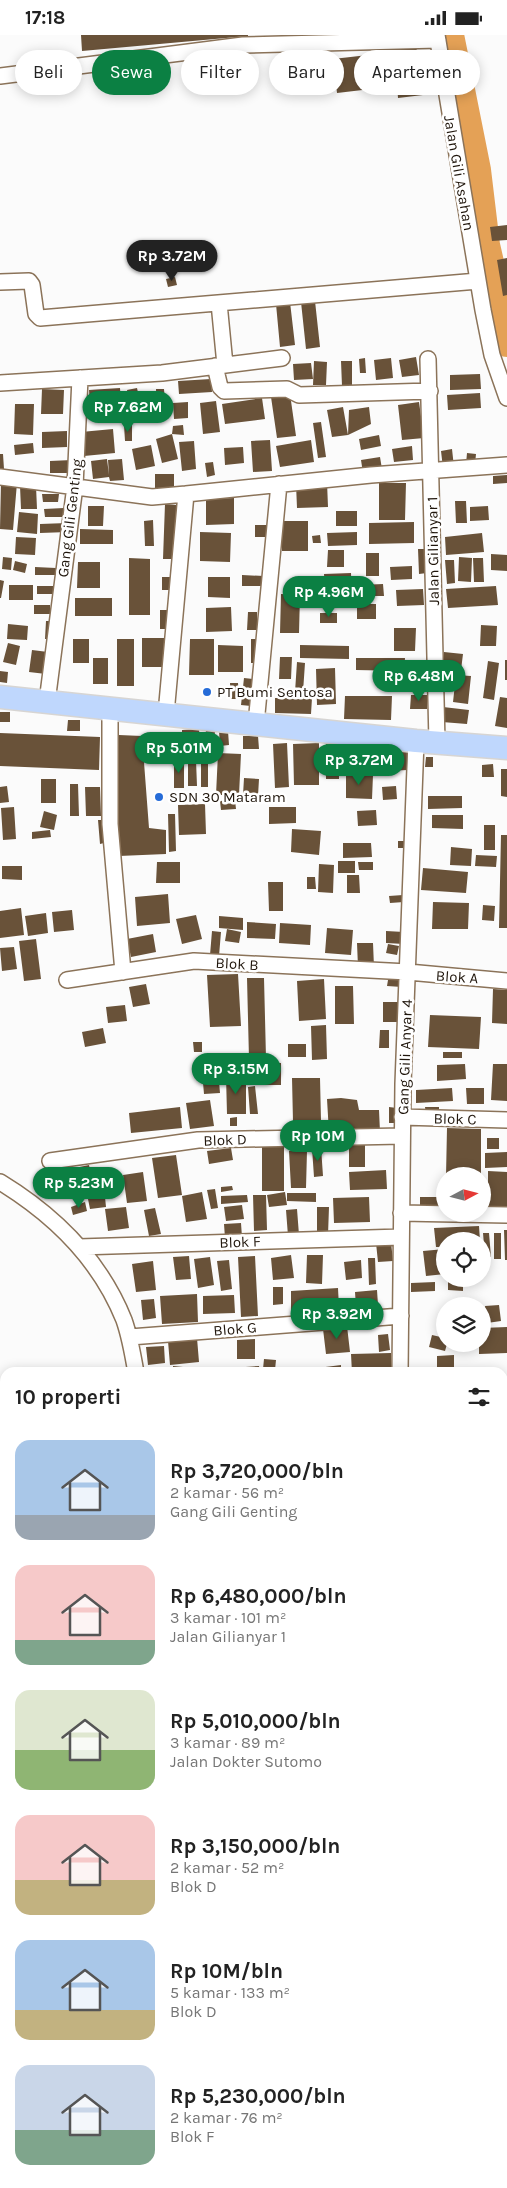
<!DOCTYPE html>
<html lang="id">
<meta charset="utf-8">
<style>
body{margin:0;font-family:Karla,sans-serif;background:#f2f2f2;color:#222;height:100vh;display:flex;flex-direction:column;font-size:19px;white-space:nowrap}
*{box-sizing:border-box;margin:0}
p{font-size:16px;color:#767676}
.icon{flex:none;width:28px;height:28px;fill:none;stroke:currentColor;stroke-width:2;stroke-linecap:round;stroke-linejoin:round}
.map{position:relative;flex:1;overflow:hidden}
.sheet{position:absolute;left:0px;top:1332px;width:508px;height:821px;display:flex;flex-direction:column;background:#fff;border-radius:15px 15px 0 0;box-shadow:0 2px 12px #0003}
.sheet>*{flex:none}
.hud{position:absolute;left:15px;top:15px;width:478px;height:45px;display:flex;gap:10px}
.needle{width:32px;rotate:83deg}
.buttons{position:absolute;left:436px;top:1132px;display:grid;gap:10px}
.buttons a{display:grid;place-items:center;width:55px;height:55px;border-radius:50%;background:#fff;box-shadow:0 2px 12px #0003;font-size:25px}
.price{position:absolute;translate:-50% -42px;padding:0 11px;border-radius:18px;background:#0b8043;color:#fff;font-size:16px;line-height:32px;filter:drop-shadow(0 1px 2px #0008)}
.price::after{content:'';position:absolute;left:50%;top:30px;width:15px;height:11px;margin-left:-8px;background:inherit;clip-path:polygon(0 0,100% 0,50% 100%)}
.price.on{background:#222;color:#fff}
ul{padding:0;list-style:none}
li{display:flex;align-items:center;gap:15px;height:125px;padding:0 15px}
li span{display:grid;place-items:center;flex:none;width:140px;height:100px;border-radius:15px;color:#555}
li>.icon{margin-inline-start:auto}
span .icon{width:60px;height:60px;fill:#fffc;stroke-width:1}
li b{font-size:21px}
h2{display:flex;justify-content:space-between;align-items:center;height:60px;padding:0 15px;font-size:21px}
.chip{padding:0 18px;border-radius:22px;background:#fff;box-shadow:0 2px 12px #0003;font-size:18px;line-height:45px}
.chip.on{background:#0b8043;color:#fff}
.status{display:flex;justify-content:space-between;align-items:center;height:35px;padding:0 25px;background:#fff;direction:ltr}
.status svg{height:14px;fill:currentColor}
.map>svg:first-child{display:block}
</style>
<div class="status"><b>17:18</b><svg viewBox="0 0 49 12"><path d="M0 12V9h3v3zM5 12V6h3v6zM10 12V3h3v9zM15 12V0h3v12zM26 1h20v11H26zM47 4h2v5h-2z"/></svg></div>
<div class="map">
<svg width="507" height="2153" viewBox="0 0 507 2153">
<rect width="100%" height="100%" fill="#fbfbfb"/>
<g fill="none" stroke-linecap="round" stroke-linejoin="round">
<path stroke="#e4a156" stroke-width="30" d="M449 0 476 135 485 210 507 307"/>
</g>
<path fill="#695239" d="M81 0H248V1L82 16Z
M416 10 418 24 394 27 392 13Z
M368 20 371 54 337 58 333 24Z
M388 20 391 46 374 48 372 22Z
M418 28 420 42 395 45 394 31Z
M421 46 423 60 398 63 397 49Z
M507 190V205L492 206 490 192Z
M507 223V260L503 261 497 225Z
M175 242 177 250 168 252 166 244Z
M315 266 320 312 306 314 301 267Z
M290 267 295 310 280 312 276 269Z
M416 322 419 340 402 342 399 325Z
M365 323 366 338H360L359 324Z
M391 323 393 343 376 345 374 325Z
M314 326 327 327 326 350H313Z
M341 326H352V351H342Z
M311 328 313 344 294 345 293 329Z
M480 339 481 354 450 355V340Z
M211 344 212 357 179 359 178 346Z
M120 353 122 381 91 383 89 355Z
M137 353 141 371 131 373 127 355Z
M42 354 64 355 63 379H41Z
M156 354H164L166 383H157Z
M480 358 481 373 448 375 447 360Z
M290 359 296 401 277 403 271 362Z
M262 363 265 384 225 389 222 369Z
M216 366 220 397 203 399 200 368Z
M188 367V383L174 384 173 368Z
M419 367 424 403 402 405 398 370Z
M15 369H34L33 400 14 399Z
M145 372 146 384 135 385 133 373Z
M343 372 348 400 332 402 327 375Z
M369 372 371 389 348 400 349 375Z
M321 387 326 422 318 423 313 388Z
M124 390H132V406H125Z
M183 390 184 400 172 399 173 391Z
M113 394 115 418 84 421 81 397Z
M67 396V412L42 413V397Z
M172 399 178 424 162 428 156 404Z
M379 400 381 411 361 415 359 404Z
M270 405 272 436 253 437 251 406Z
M311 405 314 427 280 432 276 411Z
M194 406 196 434 182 436 179 407Z
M33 408 34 418 15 420 14 410Z
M151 410 155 431 136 435 132 414Z
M412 411 413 425 394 427 392 414Z
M243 412 244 428 225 430 224 413Z
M452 414 454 432 443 433 441 416Z
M467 418 476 419 475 429H466Z
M0 419H3L4 434H0Z
M380 422 382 434 363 438 361 425Z
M107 424 109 440 108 425 122 424 124 445 110 446 109 442 93 444 91 426Z
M72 425 73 438H50V426Z
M213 427 215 440 207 442 205 428Z
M155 439H174V454L155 453Z
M507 440V448L493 449V441Z
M1 447 17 448 13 495 0 494Z
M327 447 328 472 297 473 296 449Z
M379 448H406L405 485H379Z
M20 451H36L37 474H21Z
M42 459H59L58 467H43Z
M234 463V489L206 490V464Z
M455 466H466L467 488H456Z
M165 469 177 470 175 524H163Z
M88 471H104L103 491H88Z
M488 471 489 485 470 486V472Z
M64 473 65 482H45L44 474Z
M336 476H357V491H336Z
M19 477 38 479 37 499 17 497Z
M153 485 154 511H145L144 486Z
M282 486H308V516H282Z
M414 487V508L369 509V488Z
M67 488 68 497 40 498V489Z
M255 490H267V502H255Z
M80 494 113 495V509H80Z
M200 497 231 498 230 527 200 526Z
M357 497V510L328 511 327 498Z
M482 498 484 517 446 520 445 502Z
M320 500 321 508H313L312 501Z
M16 502 36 503 35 520 15 519Z
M418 514H426L427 538 419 539Z
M328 515H344V532H327Z
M366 518H379V541H366Z
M491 519 507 520V536L491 535Z
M3 522 12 523 11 535 2 534Z
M459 522 472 523 471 547 458 546Z
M129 523 150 524V580H129Z
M473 523H483L484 547H474Z
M445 525H454L455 548 447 549Z
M15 526 27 529 25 538 13 535Z
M78 527H100V553H77Z
M412 531V544L391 545 390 532Z
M35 532 56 533V540H35Z
M351 538 352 564 326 566 324 539Z
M242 540 264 541V551H242Z
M162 542H171L170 555H162Z
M208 542H230V563L208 562Z
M0 545 4 546 1 563H0Z
M383 549 384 561H360V550Z
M9 550H33V565H9Z
M37 551H53V559H37Z
M496 551 498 570 448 573 446 554Z
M423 554 424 570 397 571 396 555Z
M313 556 314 568H305L304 557Z
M281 559 300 560 299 598H280Z
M75 563H112V581H75Z
M357 569H376V584H357Z
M34 570H50V579H34Z
M231 572 232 596 206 597V573Z
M160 575H168V594H160Z
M248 577H257V595H247Z
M320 578H337V588H320Z
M46 586H52L50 604H45Z
M8 589 28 591 27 605 7 604Z
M481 590 497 591 496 611H480Z
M394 593H416L415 616H394Z
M142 603H167V632H142Z
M73 604H89V628H73Z
M117 604H134V651H117Z
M190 604H214V640H189Z
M251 604H259L258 628H251Z
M8 608 20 611 16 630 3 627Z
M218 610 243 611V637H218Z
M300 610 349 611V624L300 623Z
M32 615 48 617 46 639 29 637Z
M444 617 463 619 461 635 443 633Z
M280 622H292L291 644H279Z
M93 623H108V649H93Z
M356 623H405L404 636 356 635Z
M505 625H507V645H505Z
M488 626 499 628 494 665 483 663Z
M297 627 305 628 303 657H295Z
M335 633 336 669 317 670 316 634Z
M0 636 8 637 7 648 0 647Z
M456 640 471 641 468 669 453 667Z
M417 641H432V648H417Z
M244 643 253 644 251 671 241 670Z
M230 648H238L239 664H231Z
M411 660H427V674H410Z
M345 661H392L391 685 344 684Z
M500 662 507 663V693L495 691Z
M275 663H312L311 679 275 678Z
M443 672 469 675 467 689 442 687Z
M0 677H10V687H0Z
M68 685H80V696H67Z
M199 694 200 708 182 709V695Z
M206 695 215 696 214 708 205 706Z
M219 696H228L229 710 220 711Z
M0 698 100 702 99 735 0 731Z
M152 698H160V711H152Z
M119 700 142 701 149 793 166 795V819L119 821Z
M243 701H258L259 714H243Z
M287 708 289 752 275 753 273 709Z
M319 708V750H294L293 709Z
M326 708H339V744H326Z
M191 710 214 711 213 721 191 720Z
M407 714 408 735 384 736 382 716Z
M346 716 356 717 354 730 344 728Z
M218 718 241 719 239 760H216Z
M426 722H433V732H425Z
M201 723H208V752H201Z
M188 725H196L197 751H188Z
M174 726H184V753H174Z
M493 729 494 742H482V730Z
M501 734H507V762L501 761Z
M346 739 373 740 372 764 346 763Z
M244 743 259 744 258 761 243 760Z
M41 744H56V768H41Z
M70 749H78L79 781H70Z
M7 751 9 767 0 768V752Z
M396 751 397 764 383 765 382 752Z
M85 752H100L101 781H86Z
M428 761H462V773L428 774Z
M235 765 236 774 221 775 220 766Z
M205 769 206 799 179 800 178 770Z
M14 772 16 804 3 805 1 773Z
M269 772H296V788L269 789Z
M376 775 377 790 358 791 357 776Z
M44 776 57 780 54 795 40 792Z
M168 779H175L176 816 169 817Z
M432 780H463V794L432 793Z
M98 785H102L104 808 100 809Z
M484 790H495V815H484Z
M292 794 321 796 319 820 291 817Z
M50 795 51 802 32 804V797Z
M501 800H507V893H499Z
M398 806H407V813H398Z
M343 808H371L372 822 343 823Z
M451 812 472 814 471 831 450 830Z
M476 820 497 821 496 832 475 831Z
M338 826H355V838H338Z
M157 827H180V848H156Z
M358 827H373V835H359Z
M319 829 334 830 333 858 318 857Z
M2 831H22V845L2 844Z
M423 833 468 837 466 858 421 855Z
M347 840H359L360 858H347Z
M307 842H315L316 854H307Z
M268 847H283V876H269Z
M168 859 170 888 137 891 135 862Z
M403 860 404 867 390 868 389 861Z
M433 867 469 868 468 894H432Z
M483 870 495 871 494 886 482 885Z
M21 873 24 900 0 903V876Z
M72 875 74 895 54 897 52 877Z
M46 878 48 898 28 901 25 881Z
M196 880 202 904 182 909 176 884Z
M219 881 243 883V895L219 893Z
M247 887 276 889 275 904 247 903Z
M280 888 311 890 310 910 279 908Z
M327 893 353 895 351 920 325 918Z
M227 894 241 897 239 908 225 906Z
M212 896 221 897 219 921 210 920Z
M386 896 404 897V909L386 908Z
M153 899 156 917 131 922 127 904Z
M36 904 41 944 24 946 19 906Z
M357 908H373L374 932H358Z
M388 909 399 911 397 920 386 918Z
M14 912 17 934 2 936 0 913Z
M238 939 241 991 210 992 207 940Z
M247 943H264L266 1023 249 1024Z
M324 944 326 984 299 986 297 946Z
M388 945H402V952L387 951Z
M146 949 150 969 133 972 129 952Z
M335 951H353L354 989H335Z
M493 954 507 955V989L492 988Z
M383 967H399V987H383Z
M125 970 127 986 108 988 106 972Z
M430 980 481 982 479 1014 428 1012Z
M326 990 327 1024 312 1025 311 991Z
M103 993 106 1008 85 1012 82 997Z
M380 995H389V1013H379Z
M193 1007H202V1017H194Z
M288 1009H306V1022H288Z
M443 1017H462V1023H443Z
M261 1028H281V1050H261Z
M465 1029 466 1044 437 1046V1030Z
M493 1029H507V1066L491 1065Z
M218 1035 220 1058 204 1059 202 1036Z
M246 1040V1079H227L226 1041Z
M292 1043H320L321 1086 293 1087Z
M255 1051 258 1079H250L248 1052Z
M452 1053 453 1066 416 1068V1055Z
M466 1053H484V1069H467Z
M341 1063 357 1065 359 1075H379L380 1097 329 1098 327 1064Z
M210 1065 214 1091 190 1094 186 1068Z
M180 1072 182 1093 131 1098 129 1078Z
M389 1072 397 1073V1088H389Z
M425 1072H439V1080H426Z
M237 1082V1091H230V1083Z
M447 1093 481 1094V1141H446Z
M487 1103H499V1114H487Z
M262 1107H284V1156H262Z
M349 1110H365V1132H349Z
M321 1112 323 1141 314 1142 312 1113Z
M231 1113 233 1125 209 1129 207 1116Z
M289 1116H307L306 1153H291Z
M507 1117V1132L485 1133V1118Z
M176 1120 182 1160 158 1163 152 1123Z
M89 1130 93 1149 74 1154 70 1134Z
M386 1135 387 1154 350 1155 349 1137Z
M488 1136 507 1137V1174H488Z
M143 1137 147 1166 127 1168 123 1140Z
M232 1151 233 1155 221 1157V1152Z
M215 1154 218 1173 211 1174 207 1155Z
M202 1157 207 1184 186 1187 182 1161Z
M285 1157 287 1170 269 1172 267 1160Z
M287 1158H316V1167L287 1166Z
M247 1160 248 1167 221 1169V1161Z
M253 1160H266L267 1195 254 1196Z
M105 1162 106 1172 90 1174 88 1164Z
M369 1162 370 1187 334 1188 333 1163Z
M420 1162H439V1175L420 1174Z
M85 1167 87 1176 73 1180 71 1172Z
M242 1170 244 1184 226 1186 224 1172Z
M126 1172 129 1193 108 1196 105 1174Z
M317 1172H329L328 1200H317Z
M155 1173 161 1199 149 1201 144 1175Z
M297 1174 299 1200 288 1201 286 1175Z
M241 1188 242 1202 225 1203 224 1189Z
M479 1191 480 1206H445V1212H436L434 1193Z
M504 1195H507V1225H505Z
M483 1198H489L491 1222H485Z
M494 1198H501V1224H494Z
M391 1207 393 1226 378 1227 376 1208Z
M445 1214V1239L426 1241 423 1216Z
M291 1220 294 1243 273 1245 271 1223Z
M307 1220H323L322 1249 306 1248Z
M189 1221 191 1244 176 1245 173 1222Z
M255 1221 258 1281 241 1282 238 1222Z
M210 1222 214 1250 198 1253 194 1224Z
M368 1223H375L376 1249 369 1250Z
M229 1225 232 1254 221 1256 217 1226Z
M361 1225 362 1243 346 1245 344 1227Z
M153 1226 156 1255 136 1257 132 1229Z
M448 1246H463V1256L448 1255Z
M435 1247V1256L411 1257V1248Z
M273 1252H283V1269L273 1270Z
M338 1253 339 1273 291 1275V1256Z
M377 1255 378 1270 356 1272 355 1257Z
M197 1259 198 1287 162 1289 160 1261Z
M234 1260 235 1278 203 1279V1261Z
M154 1264 156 1283 143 1285 141 1265Z
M499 1270 501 1286 487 1288 485 1271Z
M347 1291 350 1317 326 1319 323 1294Z
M507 1292V1318L479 1319V1309H482V1293Z
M388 1299 390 1315 379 1317 378 1300Z
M432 1300 445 1303V1309H447L445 1316 429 1312Z
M197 1303 199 1327 170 1330 168 1306Z
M255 1304V1324H237V1305Z
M164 1311 165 1328 148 1330 146 1312Z
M391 1318V1338H352L351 1319Z
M454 1320V1338H437V1321Z
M264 1324 276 1325 275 1335 263 1334Z
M341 1330V1338H310V1334Z
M173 1331 193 1333 192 1338H173Z
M259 1331 260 1338H232V1333Z
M170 1332V1338H150V1333Z
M196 1333H221V1338H196Z
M507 1361V1374H502V1362Z
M5 1367V1391L0 1392V1368Z
M507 1427V1462H502V1428Z
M3 1720H5V1737H2Z
M507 1849V1863L502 1864V1850Z"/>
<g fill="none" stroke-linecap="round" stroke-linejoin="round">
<defs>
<path id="minor" d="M437 0 483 275 492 320 507 363
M0 41 243 10 438 5
M0 247 29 246 32 250 36 279 40 283 478 246
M219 268 225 330
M428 324 437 707
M215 331 220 352 224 356 287 354 299 360 430 356
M0 348 162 338 282 323
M0 442 152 462 186 459
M47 667 75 451 80 343
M110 674V789L123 937
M166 679 186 459 371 440 507 430
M256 689 279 449
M67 945 194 926 408 937 507 946
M402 1082 507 1085
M50 1126 198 1105 402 1101
M0 1147C54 1180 100 1225 124 1285 130 1302 133 1320 136 1338
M401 1178 507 1180
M79 1212 401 1202
M130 1302 401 1281
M400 1338 403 1049 416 706
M502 1469 507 1468
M0 1545 5 1543
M0 1588 5 1573
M502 1619 505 1548
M0 1749 5 1748
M502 1968 507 1974
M206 2149 207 2153
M391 2149V2153
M297 2153 298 2149
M484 2153V2149"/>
<path id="primary" d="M0 662 416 706 507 713"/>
</defs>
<use href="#minor" stroke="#8b7359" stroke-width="18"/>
<use href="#primary" stroke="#d7d5d3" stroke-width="25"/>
<use href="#minor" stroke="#fff" stroke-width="15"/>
<use href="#primary" stroke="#bfd7fd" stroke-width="22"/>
</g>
<g fill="#266cd8" stroke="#fff" stroke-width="2">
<circle cx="207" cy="657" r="5"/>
<circle cx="159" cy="762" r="5"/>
</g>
<g text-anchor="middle" stroke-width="5" stroke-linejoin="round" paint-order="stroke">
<g font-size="15" fill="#20160c" stroke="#fff">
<text transform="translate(459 138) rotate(80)" y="5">Jalan Gili Asahan</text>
<text transform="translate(70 483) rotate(-83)" y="5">Gang Gili Genting</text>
<text transform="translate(433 516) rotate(-91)" y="5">Jalan Gilianyar 1</text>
<text transform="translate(237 929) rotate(3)" y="5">Blok B</text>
<text transform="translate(457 942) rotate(4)" y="5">Blok A</text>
<text transform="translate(405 1022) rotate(-88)" y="5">Gang Gili Anyar 4</text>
<text transform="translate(455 1084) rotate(1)" y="5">Blok C</text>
<text transform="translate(225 1105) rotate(-2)" y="5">Blok D</text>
<text transform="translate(240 1207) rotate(-2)" y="5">Blok F</text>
<text transform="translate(235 1294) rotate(-5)" y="5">Blok G</text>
</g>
<g font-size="15" fill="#20160c" stroke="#fff" text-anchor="start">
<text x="217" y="662">PT Bumi Sentosa</text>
<text x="169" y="767">SDN 30 Mataram</text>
</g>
</g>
</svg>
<div class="buttons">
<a><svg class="needle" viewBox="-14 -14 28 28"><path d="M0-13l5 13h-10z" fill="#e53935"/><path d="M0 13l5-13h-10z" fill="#767676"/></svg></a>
<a><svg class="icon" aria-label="locate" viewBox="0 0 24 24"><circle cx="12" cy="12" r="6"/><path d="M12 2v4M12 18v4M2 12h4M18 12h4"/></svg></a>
<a><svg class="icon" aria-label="layers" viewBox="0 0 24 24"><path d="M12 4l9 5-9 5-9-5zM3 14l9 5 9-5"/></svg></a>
</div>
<b class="price on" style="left:172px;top:247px">Rp 3.72M</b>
<b class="price" style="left:128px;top:398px">Rp 7.62M</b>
<b class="price" style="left:329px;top:583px">Rp 4.96M</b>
<b class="price" style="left:419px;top:667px">Rp 6.48M</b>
<b class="price" style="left:179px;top:739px">Rp 5.01M</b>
<b class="price" style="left:359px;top:751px">Rp 3.72M</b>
<b class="price" style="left:236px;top:1060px">Rp 3.15M</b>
<b class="price" style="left:318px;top:1127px">Rp 10M</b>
<b class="price" style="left:79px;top:1174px">Rp 5.23M</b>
<b class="price" style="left:337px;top:1305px">Rp 3.92M</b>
<div class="hud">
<a class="chip">Beli</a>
<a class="chip on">Sewa</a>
<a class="chip">Filter</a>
<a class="chip">Baru</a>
<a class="chip">Apartemen</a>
</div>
<section class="sheet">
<h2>10 properti<svg class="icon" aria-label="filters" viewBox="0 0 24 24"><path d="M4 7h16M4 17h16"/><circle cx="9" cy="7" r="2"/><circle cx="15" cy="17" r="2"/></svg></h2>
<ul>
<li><span style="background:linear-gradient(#a9c7e8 75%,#9aa5b1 0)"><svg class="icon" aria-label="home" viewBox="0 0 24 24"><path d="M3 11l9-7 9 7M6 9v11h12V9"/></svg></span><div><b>Rp 3,720,000/bln</b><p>2 kamar · 56 m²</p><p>Gang Gili Genting</p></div></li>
<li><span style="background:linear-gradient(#f6c9c9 75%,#7fa58c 0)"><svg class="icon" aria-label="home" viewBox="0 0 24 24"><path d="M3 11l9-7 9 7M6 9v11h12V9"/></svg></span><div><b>Rp 6,480,000/bln</b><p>3 kamar · 101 m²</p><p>Jalan Gilianyar 1</p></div></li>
<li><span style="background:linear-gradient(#dfe7d0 60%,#8fb573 0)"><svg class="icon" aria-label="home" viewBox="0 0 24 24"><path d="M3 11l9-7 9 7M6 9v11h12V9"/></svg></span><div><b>Rp 5,010,000/bln</b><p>3 kamar · 89 m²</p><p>Jalan Dokter Sutomo</p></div></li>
<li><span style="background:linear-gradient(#f6c9c9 65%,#c2b280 0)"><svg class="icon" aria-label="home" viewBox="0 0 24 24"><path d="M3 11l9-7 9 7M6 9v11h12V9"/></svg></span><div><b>Rp 3,150,000/bln</b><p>2 kamar · 52 m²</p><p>Blok D</p></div></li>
<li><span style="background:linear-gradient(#a9c7e8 70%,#c2b280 0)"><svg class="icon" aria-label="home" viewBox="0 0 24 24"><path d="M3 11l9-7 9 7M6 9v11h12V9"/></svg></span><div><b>Rp 10M/bln</b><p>5 kamar · 133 m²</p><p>Blok D</p></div></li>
<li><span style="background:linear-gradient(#c9d6e8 65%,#7fa58c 0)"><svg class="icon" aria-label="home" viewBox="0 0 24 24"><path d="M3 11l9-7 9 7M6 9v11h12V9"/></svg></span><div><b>Rp 5,230,000/bln</b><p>2 kamar · 76 m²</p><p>Blok F</p></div></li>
</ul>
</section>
</div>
